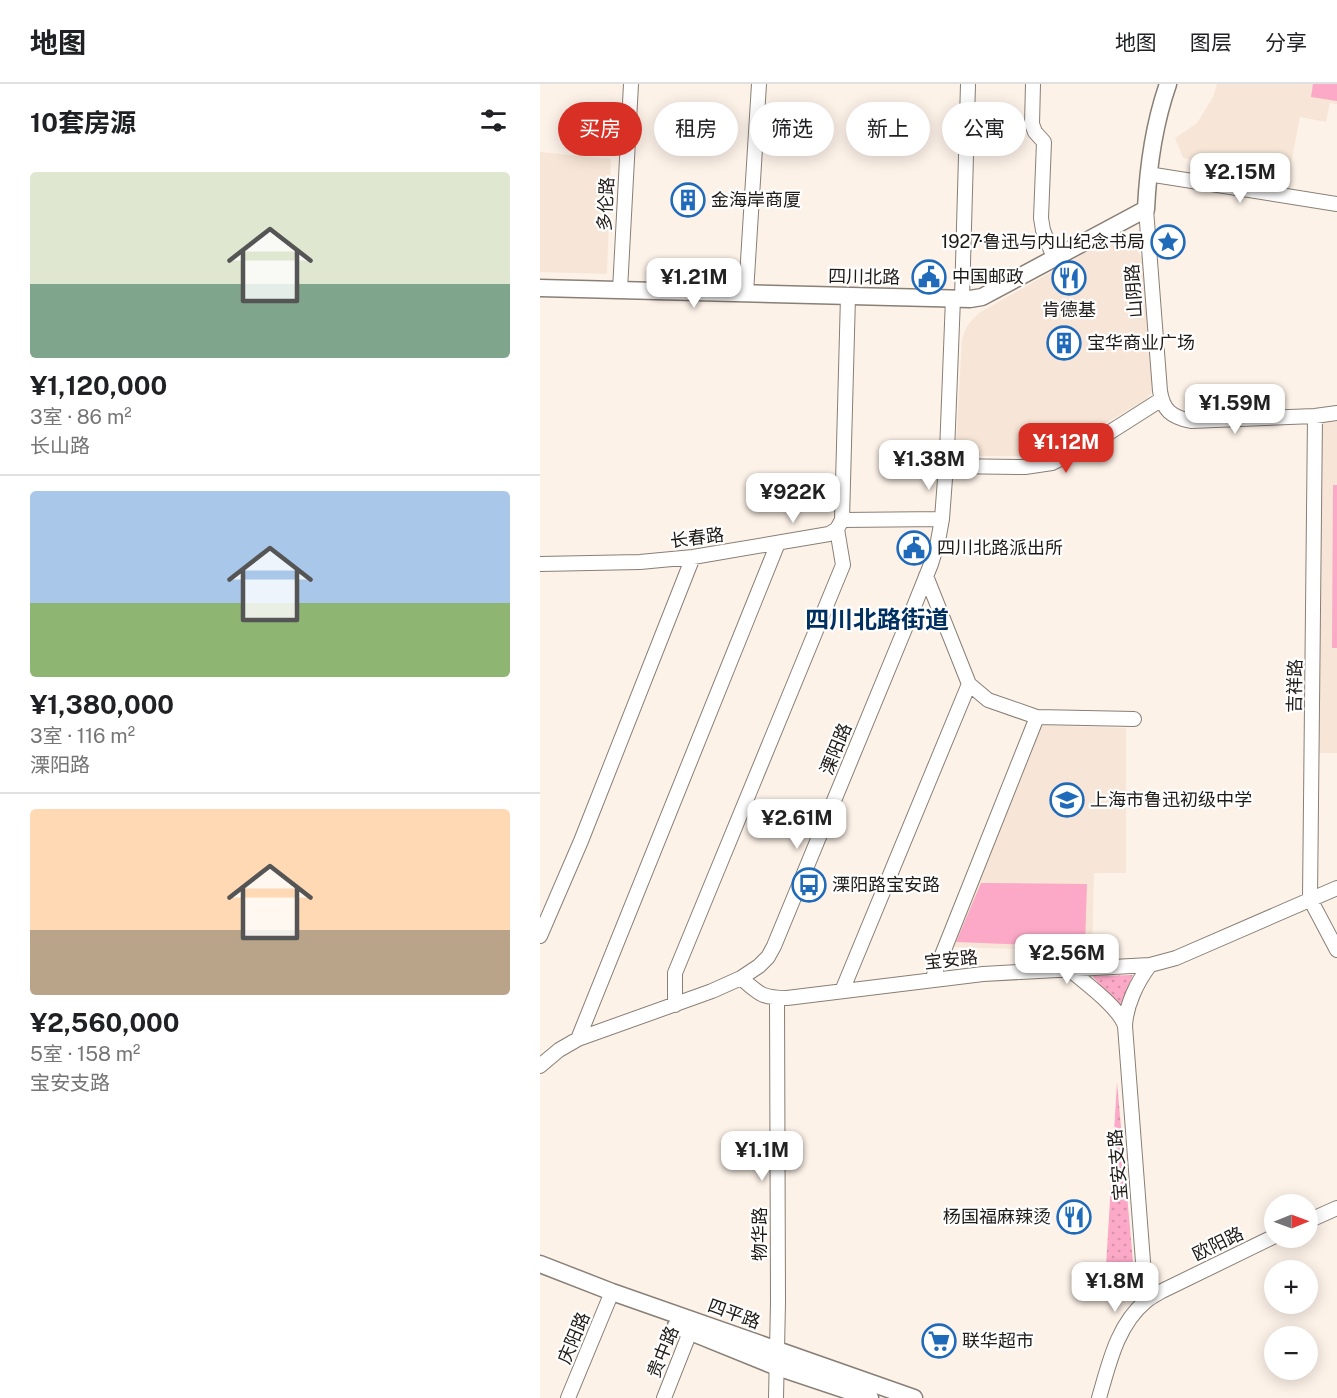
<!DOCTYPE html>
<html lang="zh">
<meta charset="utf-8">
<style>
body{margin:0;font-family:"Public Sans","Noto Sans SC",sans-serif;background:#f6f6f6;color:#202124;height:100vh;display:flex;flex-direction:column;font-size:22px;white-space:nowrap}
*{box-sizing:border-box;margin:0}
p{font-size:20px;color:#757577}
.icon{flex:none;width:33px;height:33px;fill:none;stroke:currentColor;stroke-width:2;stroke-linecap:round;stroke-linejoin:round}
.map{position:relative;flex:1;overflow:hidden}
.panel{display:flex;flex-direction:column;background:#fff;width:540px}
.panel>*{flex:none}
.guide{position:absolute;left:18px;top:18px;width:570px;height:54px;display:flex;gap:12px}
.needle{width:39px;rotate:89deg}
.controls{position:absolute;left:724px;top:1110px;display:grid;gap:12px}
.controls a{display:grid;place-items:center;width:54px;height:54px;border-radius:50%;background:#fff;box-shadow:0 3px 15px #0003;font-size:30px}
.price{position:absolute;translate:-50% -51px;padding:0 14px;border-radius:12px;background:#fff;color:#222;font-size:20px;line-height:39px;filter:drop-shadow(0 2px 3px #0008)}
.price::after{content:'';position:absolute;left:50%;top:36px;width:18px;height:14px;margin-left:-9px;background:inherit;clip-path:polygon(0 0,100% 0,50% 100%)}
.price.current{background:#d93025;color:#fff}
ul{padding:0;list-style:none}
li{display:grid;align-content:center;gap:12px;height:318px;padding:0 30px}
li+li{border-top:2px solid #e0e0e0}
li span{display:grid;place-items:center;height:186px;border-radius:6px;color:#555}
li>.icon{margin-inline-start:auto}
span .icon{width:108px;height:108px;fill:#fffc;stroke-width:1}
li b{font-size:26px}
h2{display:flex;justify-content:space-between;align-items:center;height:72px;padding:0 30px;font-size:26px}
.tag{padding:0 21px;border-radius:27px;background:#fff;box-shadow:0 3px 15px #0003;font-size:21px;line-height:54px}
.tag.current{background:#d93025;color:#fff}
header{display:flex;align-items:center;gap:36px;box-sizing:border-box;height:84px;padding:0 30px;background:#fff;border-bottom:2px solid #e0e0e0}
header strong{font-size:28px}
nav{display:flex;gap:33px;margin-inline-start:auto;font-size:21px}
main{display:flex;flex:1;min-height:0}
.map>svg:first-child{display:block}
</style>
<header>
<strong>地图</strong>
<nav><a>地图</a><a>图层</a><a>分享</a></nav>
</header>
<main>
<section class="panel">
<h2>10套房源<svg class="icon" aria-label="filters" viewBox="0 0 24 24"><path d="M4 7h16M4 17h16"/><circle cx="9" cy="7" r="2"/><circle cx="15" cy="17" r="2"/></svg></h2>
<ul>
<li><span style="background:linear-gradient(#dfe7d0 60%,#7fa58c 0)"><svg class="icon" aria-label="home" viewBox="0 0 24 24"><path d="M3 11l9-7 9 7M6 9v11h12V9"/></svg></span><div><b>¥1,120,000</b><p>3室 · 86 m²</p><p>长山路</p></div></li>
<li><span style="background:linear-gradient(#a9c7e8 60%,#8fb573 0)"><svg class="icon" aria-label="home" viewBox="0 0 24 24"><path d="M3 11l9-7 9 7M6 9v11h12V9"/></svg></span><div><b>¥1,380,000</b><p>3室 · 116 m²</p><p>溧阳路</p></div></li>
<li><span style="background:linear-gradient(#ffd9b3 65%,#b9a48a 0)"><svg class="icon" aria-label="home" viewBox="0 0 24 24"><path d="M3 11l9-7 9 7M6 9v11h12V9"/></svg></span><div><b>¥2,560,000</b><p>5室 · 158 m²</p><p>宝安支路</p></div></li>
</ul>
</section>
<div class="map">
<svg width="797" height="1314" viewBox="0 0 797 1314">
<defs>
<pattern id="grass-dots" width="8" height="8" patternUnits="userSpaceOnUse" patternTransform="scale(1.5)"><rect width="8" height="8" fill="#fba9c6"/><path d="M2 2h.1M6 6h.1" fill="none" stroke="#d791a9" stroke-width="1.8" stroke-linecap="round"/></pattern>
</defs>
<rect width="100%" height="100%" fill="#fdf2e8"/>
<path fill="#f7e6d7" d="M677 0H797V20L790 19 786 38 760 33 748 95 643 74 635 54 657 39 673 13Z
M0 68 71 75 67 190 0 188Z
M578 154 587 157 595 163 603 175 614 302 610 311 605 316 563 341 537 356 510 367 487 372H430L419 368 416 361 422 255 426 244 431 237 439 229 569 155Z
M797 336V669H775L781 338Z
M496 641 586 644V789H554L552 867 410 863Z"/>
<path fill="url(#grass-dots)" d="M593 891 580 922 552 892Z
M577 998 593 1178 566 1183Z"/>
<path fill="#fba9c6" d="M773 0H797V17L771 13Z
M793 401H797V564H792Z
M441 799 547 800 545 863 416 858Z"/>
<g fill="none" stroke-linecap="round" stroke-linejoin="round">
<defs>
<path id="minor" d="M493 0 492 40 495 48 504 58 501 134 503 146 514 174
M608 90 797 120
M606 125 620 307C623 326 631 333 651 337L775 332 797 329
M80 206 91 0
M206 209 219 0
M422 215 428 0
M775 332 770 815 797 866
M406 382 485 383 512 379 556 357 622 315
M302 436 402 435
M0 480 100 478 153 473 289 450 297 445 302 436 308 212
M497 633 594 635
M0 852 41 757 153 473
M529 885C545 899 579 923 585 942
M201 894C219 910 222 914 247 914L443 890 610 881 636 874 797 804
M392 896 497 633 448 616 429 600
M302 907 429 600 386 492
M135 921V889L303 481 297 445
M38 955 238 459
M0 982 19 966 38 955 172 907 201 894 219 882 228 873 234 862 371 530 391 480 398 457 402 435 407 368 413 214
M768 1137 797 1124
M606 1217 585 942C586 921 597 898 610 881
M28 1314 72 1208
M124 1314 154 1238
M236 1314 238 1218 237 914
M559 1314C569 1280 577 1241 606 1217 611 1213 617 1210 622 1207L735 1152"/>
<path id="major" d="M0 204 430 215 442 213 606 125C608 83 614 40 628 0
M0 1180 72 1208 374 1314
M136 1242 237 1283 330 1314"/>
</defs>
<use href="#minor" stroke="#887f76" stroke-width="16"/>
<use href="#major" stroke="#887f76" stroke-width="19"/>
<use href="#minor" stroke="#fff" stroke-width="14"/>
<use href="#major" stroke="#fff" stroke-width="16"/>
</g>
<defs>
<symbol id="building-ring" viewBox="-11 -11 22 22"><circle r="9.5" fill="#fff" stroke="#206aba" stroke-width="1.5"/><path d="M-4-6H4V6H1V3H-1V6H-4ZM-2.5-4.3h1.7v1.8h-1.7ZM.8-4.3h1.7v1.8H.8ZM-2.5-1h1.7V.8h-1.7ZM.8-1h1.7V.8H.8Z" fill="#206aba"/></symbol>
<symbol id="sight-ring" viewBox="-11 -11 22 22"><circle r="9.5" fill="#fff" stroke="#206aba" stroke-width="1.5"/><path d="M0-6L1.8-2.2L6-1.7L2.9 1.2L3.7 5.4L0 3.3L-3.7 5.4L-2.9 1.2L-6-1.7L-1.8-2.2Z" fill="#206aba"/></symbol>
<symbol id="civic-ring" viewBox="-11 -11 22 22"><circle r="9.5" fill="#fff" stroke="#206aba" stroke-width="1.5"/><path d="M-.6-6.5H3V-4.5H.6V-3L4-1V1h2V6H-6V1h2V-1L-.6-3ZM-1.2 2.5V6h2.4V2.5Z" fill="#206aba"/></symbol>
<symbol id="restaurant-ring" viewBox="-11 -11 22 22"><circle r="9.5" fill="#fff" stroke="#206aba" stroke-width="1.5"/><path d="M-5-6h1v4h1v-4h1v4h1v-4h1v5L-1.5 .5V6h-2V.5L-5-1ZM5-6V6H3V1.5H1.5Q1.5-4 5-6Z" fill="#206aba"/></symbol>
<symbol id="school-ring" viewBox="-11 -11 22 22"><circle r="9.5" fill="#fff" stroke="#206aba" stroke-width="1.5"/><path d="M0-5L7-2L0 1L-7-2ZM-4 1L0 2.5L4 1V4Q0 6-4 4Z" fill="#206aba"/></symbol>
<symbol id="bus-ring" viewBox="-11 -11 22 22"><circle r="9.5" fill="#fff" stroke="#206aba" stroke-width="1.5"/><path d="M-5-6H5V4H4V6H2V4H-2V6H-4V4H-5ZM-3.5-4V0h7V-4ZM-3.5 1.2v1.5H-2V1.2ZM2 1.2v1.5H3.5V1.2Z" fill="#206aba"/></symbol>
<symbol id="supermarket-ring" viewBox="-11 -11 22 22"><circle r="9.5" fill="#fff" stroke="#206aba" stroke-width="1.5"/><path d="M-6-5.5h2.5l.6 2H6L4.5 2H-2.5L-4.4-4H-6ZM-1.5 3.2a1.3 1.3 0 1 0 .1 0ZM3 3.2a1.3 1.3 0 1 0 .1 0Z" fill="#206aba"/></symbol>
</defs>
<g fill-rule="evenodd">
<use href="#building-ring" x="129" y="97" width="38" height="38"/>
<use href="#sight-ring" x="609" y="139" width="38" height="38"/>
<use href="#civic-ring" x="370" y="174" width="38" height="38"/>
<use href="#restaurant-ring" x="510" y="175" width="38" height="38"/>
<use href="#building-ring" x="505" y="240" width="38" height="38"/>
<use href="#civic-ring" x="355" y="445" width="38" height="38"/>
<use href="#school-ring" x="508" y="697" width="38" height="38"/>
<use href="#bus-ring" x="250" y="782" width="38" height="38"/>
<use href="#restaurant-ring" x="515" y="1114" width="38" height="38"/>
<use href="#supermarket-ring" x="380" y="1238" width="38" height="38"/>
</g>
<g text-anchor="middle" stroke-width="4.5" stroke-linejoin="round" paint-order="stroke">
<g font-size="18" fill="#1f1b17" stroke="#fff" text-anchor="start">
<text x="171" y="122">金海岸商厦</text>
<text x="605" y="164" text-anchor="end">1927·鲁迅与内山纪念书局</text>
<text x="412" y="199">中国邮政</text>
<text x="529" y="232" text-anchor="middle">肯德基</text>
<text x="547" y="265">宝华商业广场</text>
<text x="397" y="470">四川北路派出所</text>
<text x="550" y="722">上海市鲁迅初级中学</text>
<text x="292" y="807">溧阳路宝安路</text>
<text x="511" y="1139" text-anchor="end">杨国福麻辣烫</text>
<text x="422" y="1263">联华超市</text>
</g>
<g font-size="18" fill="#1f1b17" stroke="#fff">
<text transform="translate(66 120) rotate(-87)" y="6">多伦路</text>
<text transform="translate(324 193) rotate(1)" y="6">四川北路</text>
<text transform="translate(594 207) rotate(-94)" y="6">山阴路</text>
<text transform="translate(157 454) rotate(-7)" y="6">长春路</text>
<text transform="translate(755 602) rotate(-89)" y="6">吉祥路</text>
<text transform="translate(296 665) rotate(-68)" y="6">溧阳路</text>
<text transform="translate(411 876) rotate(-6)" y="6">宝安路</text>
<text transform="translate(578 1081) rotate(-95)" y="6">宝安支路</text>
<text transform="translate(220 1150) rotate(-90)" y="6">物华路</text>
<text transform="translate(678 1160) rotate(-26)" y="6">欧阳路</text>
<text transform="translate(194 1230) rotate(20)" y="6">四平路</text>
<text transform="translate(34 1254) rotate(-67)" y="6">庆阳路</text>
<text transform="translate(123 1268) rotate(-68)" y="6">贵中路</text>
</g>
<g font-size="24" font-weight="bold" fill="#003061" stroke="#fff">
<text x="337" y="544">四川北路街道</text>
</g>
</g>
</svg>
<div class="controls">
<a><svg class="needle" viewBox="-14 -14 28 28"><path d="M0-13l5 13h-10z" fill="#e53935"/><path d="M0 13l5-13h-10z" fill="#757577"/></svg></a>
<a>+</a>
<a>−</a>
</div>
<b class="price" style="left:700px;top:120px">¥2.15M</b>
<b class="price" style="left:154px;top:225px">¥1.21M</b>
<b class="price" style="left:695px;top:351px">¥1.59M</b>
<b class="price current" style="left:526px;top:390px">¥1.12M</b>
<b class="price" style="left:389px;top:407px">¥1.38M</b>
<b class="price" style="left:253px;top:440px">¥922K</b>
<b class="price" style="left:257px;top:766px">¥2.61M</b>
<b class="price" style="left:527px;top:901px">¥2.56M</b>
<b class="price" style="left:222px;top:1098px">¥1.1M</b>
<b class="price" style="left:575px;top:1229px">¥1.8M</b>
<div class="guide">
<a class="tag current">买房</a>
<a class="tag">租房</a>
<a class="tag">筛选</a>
<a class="tag">新上</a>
<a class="tag">公寓</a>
</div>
</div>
</main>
